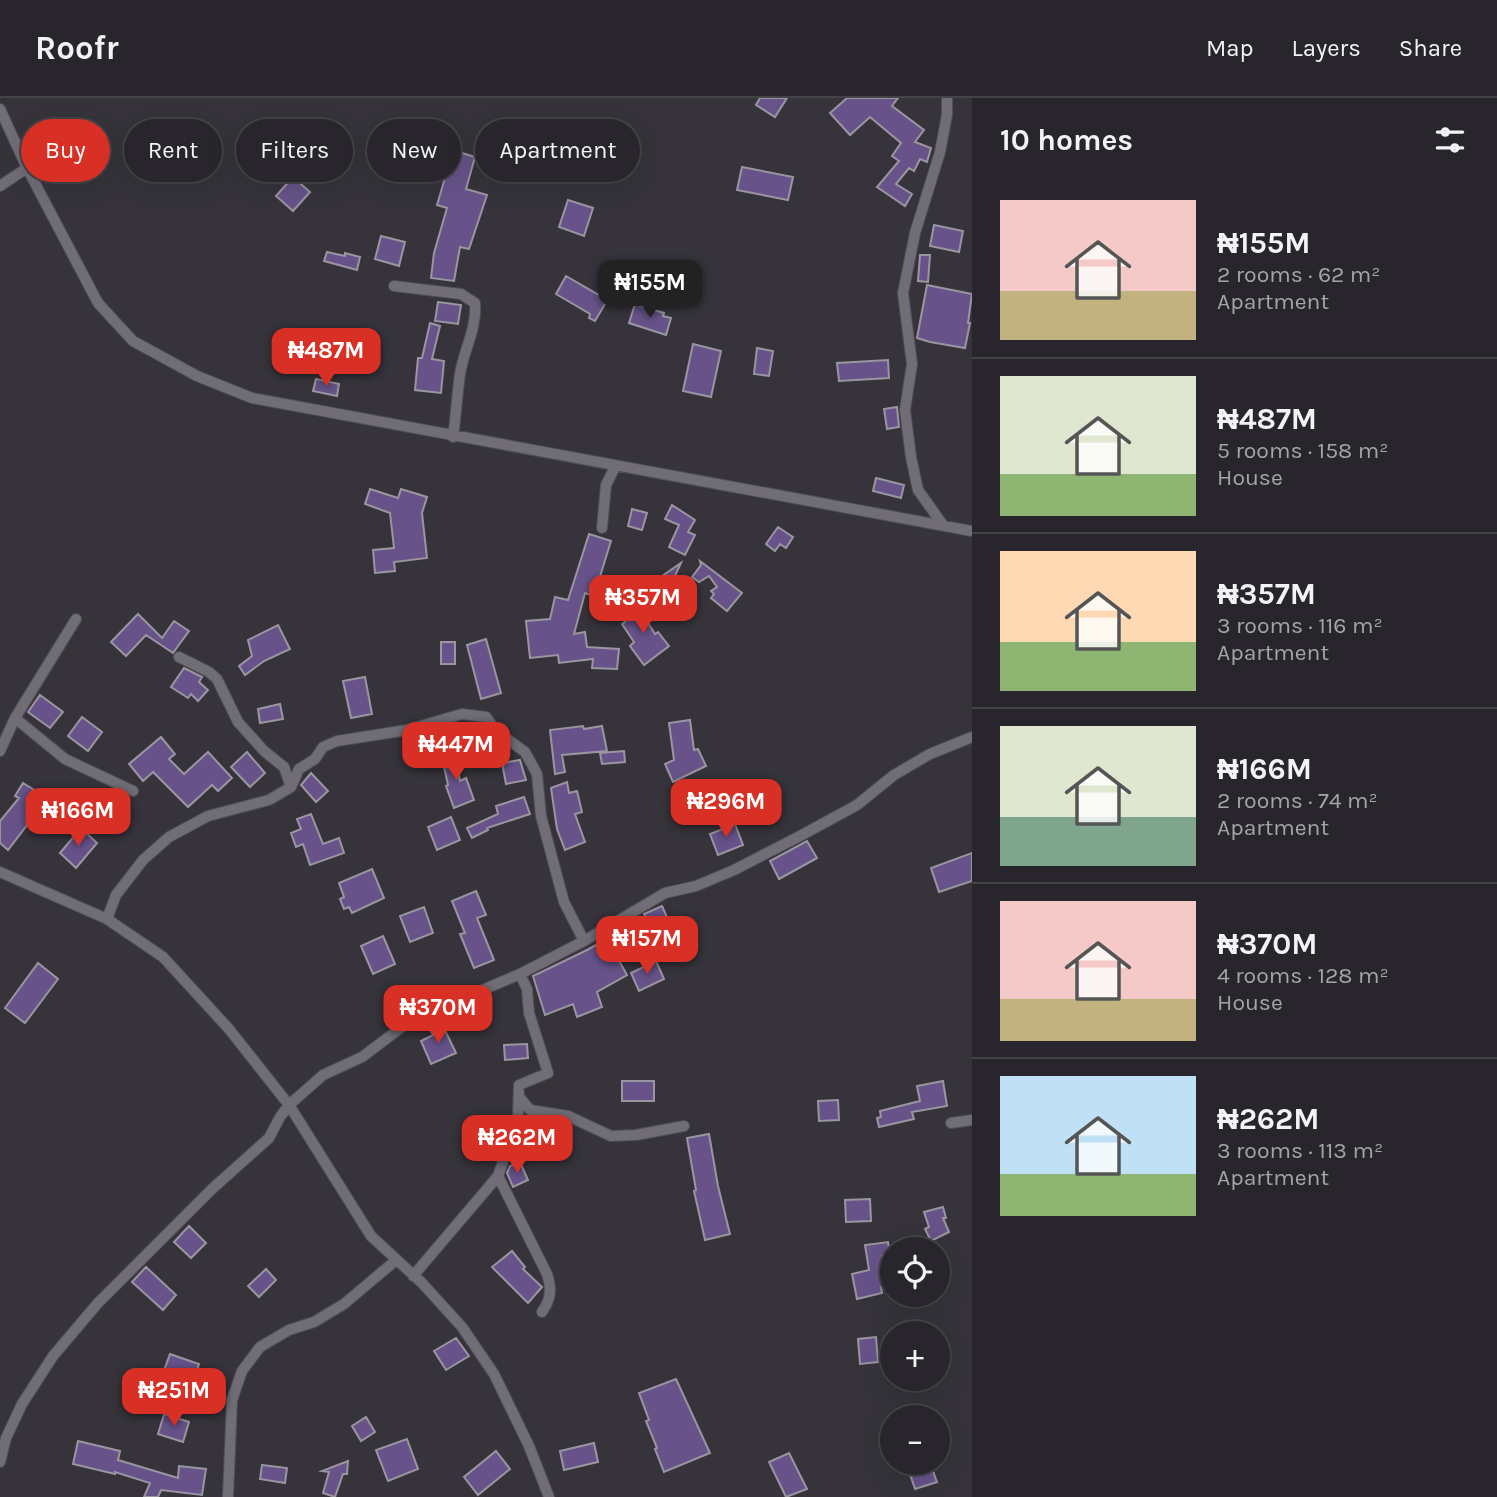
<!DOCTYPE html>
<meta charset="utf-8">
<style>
body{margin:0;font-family:Karla,sans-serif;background:#302e34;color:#f1f3f6;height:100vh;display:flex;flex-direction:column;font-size:26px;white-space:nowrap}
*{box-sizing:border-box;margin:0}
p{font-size:23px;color:#a5a5a9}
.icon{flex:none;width:38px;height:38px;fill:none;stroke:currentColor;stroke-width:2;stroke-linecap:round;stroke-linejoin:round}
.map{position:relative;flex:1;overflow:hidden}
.panel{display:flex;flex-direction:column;background:#28262c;width:525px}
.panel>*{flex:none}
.hud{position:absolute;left:21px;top:21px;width:665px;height:63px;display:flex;gap:14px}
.controls{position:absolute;left:880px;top:1139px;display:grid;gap:14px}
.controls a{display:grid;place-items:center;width:70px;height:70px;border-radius:50%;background:#28262c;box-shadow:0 7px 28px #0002,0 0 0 2px #444348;font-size:35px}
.price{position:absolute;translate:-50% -60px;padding:0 16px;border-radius:14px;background:#d93025;color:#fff;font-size:23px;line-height:46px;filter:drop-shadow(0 2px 4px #0008)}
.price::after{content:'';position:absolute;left:50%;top:42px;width:21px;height:16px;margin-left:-10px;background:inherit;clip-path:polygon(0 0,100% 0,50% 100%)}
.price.on{background:#222;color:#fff}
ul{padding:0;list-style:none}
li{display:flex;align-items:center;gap:21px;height:175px;padding:0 28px}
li+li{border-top:2px solid #444348}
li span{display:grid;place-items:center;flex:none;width:196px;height:140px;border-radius:0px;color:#555}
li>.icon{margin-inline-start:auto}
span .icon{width:84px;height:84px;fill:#fffc;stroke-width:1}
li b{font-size:30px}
h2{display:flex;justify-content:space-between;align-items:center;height:84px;padding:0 28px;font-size:30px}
.pill{padding:0 24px;border-radius:32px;background:#28262c;box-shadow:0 7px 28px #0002,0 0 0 2px #444348;font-size:24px;line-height:63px}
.pill.on{background:#d93025;color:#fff}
header{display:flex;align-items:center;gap:42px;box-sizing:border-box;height:98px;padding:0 35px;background:#28262c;border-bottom:2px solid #444348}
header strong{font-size:33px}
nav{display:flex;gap:38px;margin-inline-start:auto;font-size:24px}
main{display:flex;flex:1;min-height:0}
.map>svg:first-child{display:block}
</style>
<header>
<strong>Roofr</strong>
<nav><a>Map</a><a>Layers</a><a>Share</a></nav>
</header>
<main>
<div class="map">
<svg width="972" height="1399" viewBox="0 0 972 1399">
<rect width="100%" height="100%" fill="#36333b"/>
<path fill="#67538a" stroke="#9996a0" stroke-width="2" d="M760 0H787L775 19 756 7Z
M847 0H898L892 8 924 32 915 44 931 50 927 64 920 61 914 73 909 70 896 86 912 96 905 108 877 89 899 63 892 58 901 45 870 19 850 37 830 15Z
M449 51 475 59 466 91 487 97 469 151 460 149 454 183 431 180 434 155 447 110 437 107 447 73 443 72Z
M742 69 793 79 788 102 737 92Z
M293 79 310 94 293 113 276 98Z
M568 102 593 110 584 138 559 129Z
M934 127 963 133 959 154 930 148Z
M381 138 405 144 399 168 375 161Z
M327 154 345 158V155L360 159 357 172 324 163Z
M920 157H930L928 184 918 183Z
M566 178 599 197 605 184 615 189 595 223 589 220 590 216 556 196Z
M927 187 972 196 968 225H970L965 250 930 244 917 240Z
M438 204 461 207 458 226 435 223Z
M635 206 664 215 663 218 671 220 666 237 629 225Z
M430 225 440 228 432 261 444 263 441 295 415 292 418 260H422Z
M316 237 327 240 321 264 310 261Z
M693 246 721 253 711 299 683 293Z
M757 250 773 253 769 278 754 276Z
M888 262 889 280 839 283 837 265Z
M316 281 339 286 337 298 313 293Z
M897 309 899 329 887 331 884 311Z
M876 380 904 387 901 400 873 393Z
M370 391 398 400 401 391 427 399 422 415 427 460 394 464 395 473 375 475 373 452 394 450 390 415 365 406Z
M672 407 695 422 688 434 695 437 685 457 669 449 679 427 665 421Z
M632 411 647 415 642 432 628 428Z
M778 429 793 439 786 450 780 446 775 453 766 446Z
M589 436 611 443 594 498 585 495 574 536 585 534 587 549 619 551 617 571 592 570 593 561 559 565 558 557 530 560 526 523 550 521 555 499 568 502Z
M700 463 742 495 727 513 711 500 714 496 711 493 717 489 709 478 699 484 692 479 701 467Z
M681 465 664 501 652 485Z
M642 505 650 516 645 520 655 536 658 534 669 548 644 567 630 548 634 544 622 526 625 524 622 519Z
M138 516 162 540 174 523 189 533 173 555 146 537 126 558 111 544Z
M278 527 290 551 264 563 245 577 239 568 252 558 248 542Z
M486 541 501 595 481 601 467 547Z
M441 544H455V566H441Z
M184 570 202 579 199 584 208 592 198 603 191 596 188 600 171 589Z
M365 579 372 616 351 620 343 583Z
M40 597 63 614 50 630 28 614Z
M280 606 283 621 260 625 258 611Z
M82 619 102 634 88 653 68 638Z
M690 622 694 652 698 651 706 668 673 684 665 666 674 662 669 625Z
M583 628 584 631 602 628 607 653 562 657 565 674 555 676 550 632Z
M161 639 175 656 169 661 184 676 208 654 232 680 218 693 212 687 188 709 153 674 143 683 129 666Z
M454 653 460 683 466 680 474 702 454 710 446 688 448 687 441 655Z
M624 653 625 664 602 666 600 655Z
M247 654 265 675 250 689 231 669Z
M520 662 526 682 506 686 502 665Z
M311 675 328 693 316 704 301 687Z
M567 684 569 695 577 693 582 714 575 716 585 744 565 752 557 731 551 690Z
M23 685 44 698 32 717 34 718 8 752 0 745V723L19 700 15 698Z
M105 693 126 706 114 726 93 713Z
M524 699 530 716 487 730 488 732 472 740 467 730 498 716 496 708Z
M311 716 323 746 339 740 344 755 310 767 303 746 296 749 291 735 301 731 297 721Z
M451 719 460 742 437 752 428 729Z
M735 726 743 747 718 757 710 736Z
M81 730 97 745 76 770 60 755Z
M807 743 817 760 779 781 770 763Z
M972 755V783L939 794 931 770Z
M372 771 384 800 352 815 349 809 344 811 340 801 344 799 339 785Z
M476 793 486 817 477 820 494 862 474 870 460 836 465 835 452 803Z
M662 808 673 833 655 841 644 816Z
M424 809 433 835 410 844 400 818Z
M631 829 635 846 612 850 627 877 597 894 602 909 577 919 573 906 545 917 533 878 587 852 616 836 615 834 619 832Z
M383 838 395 866 373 876 361 848Z
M656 863 664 881 639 893 631 875Z
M38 865 58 881 25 925 5 910Z
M442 926 456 955 431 966 421 943 433 937 430 932Z
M527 946 528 960 505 962 504 947Z
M622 983H654V1003H622Z
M943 983 947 1008 912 1014 914 1021 879 1029 877 1020 881 1019 880 1013 920 1003 917 988Z
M838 1002 839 1022 819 1023 818 1003Z
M709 1036 718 1088 730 1136 705 1142 694 1093 696 1092 687 1040Z
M520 1064 528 1082 513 1089 507 1075 510 1068Z
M870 1101 871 1123 846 1124 845 1102Z
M943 1109 946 1120H943L949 1134 931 1143 925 1131 929 1129 924 1114Z
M189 1128 206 1145 191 1160 174 1144Z
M888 1144 890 1156 882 1158 888 1187 881 1188 882 1195 857 1201 852 1176 869 1172 865 1147Z
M512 1153 525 1169 523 1171 542 1189 528 1205 492 1169Z
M146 1169 176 1197 163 1212 132 1184Z
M266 1171 276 1182 259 1199 248 1188Z
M876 1239 878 1264 860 1266 858 1241Z
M456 1240 469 1258 446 1272 434 1253Z
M170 1256 199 1266 191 1289 162 1278Z
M676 1281 710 1355 664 1374 655 1351 657 1350 646 1323 649 1322 639 1295Z
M164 1316 189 1324 183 1344 158 1336Z
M366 1319 375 1334 361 1343 352 1328Z
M407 1341 418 1371 388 1383 376 1352Z
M78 1343 120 1353 118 1362 178 1380 179 1368 206 1371 202 1397 161 1392 158 1399H144L150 1385 115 1374V1376L73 1366Z
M594 1345 598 1364 564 1372 560 1353Z
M496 1353 510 1371 478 1397 464 1379Z
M789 1355 807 1391 786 1399 769 1364Z
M348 1363 347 1376H343L335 1399 323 1395 329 1374 322 1373Z
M921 1365H930L937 1384 915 1391 908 1370Z
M262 1367 287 1370 285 1385 260 1381Z"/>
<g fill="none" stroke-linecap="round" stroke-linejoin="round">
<defs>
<path id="street" d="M0 11 27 70 98 205 133 243 197 278 252 300 972 433
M0 88 27 70
M394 188 461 196 475 205C477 231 464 251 460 276 457 297 456 318 453 339
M943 427 918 392 911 359 905 312 912 266 903 195 915 135 940 54 947 17V0
M602 430 606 387 615 369
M179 559 209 574 217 581 238 624 264 653 284 669 291 689
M15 620 65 661 133 693
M0 653 15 620 76 521
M0 774 107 821 163 859 229 931 289 1007 371 1138 422 1185 462 1229 494 1276 529 1348 549 1399
M107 821 116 797 143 762 169 739 208 718 269 702 291 689 299 671 315 661 323 649 337 643 407 632 462 616 486 619 496 633 525 654 537 676 541 718 564 804 584 843
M520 1000 530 1012 568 1018 611 1038 636 1037 684 1028
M951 1025 972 1022
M498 1078 547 1176C552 1191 551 1201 542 1214
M413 1178 498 1078 505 1058 517 1049 519 987 548 975 529 915 527 891 520 876
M0 1364 6 1340 22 1306 53 1258 98 1205 212 1091 269 1040 280 1019 289 1007 323 977 362 959 410 923 520 876 584 843 665 795 696 788 734 772 800 738 857 707 894 677 930 656 972 639
M228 1399 232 1302 242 1273 260 1249 289 1232 314 1224 344 1206 395 1163"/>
</defs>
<use href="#street" stroke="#514f55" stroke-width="12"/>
<use href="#street" stroke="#706d76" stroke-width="10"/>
</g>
</svg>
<div class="controls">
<a><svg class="icon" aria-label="locate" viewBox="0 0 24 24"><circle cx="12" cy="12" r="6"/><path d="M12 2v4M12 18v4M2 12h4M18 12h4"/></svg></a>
<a>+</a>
<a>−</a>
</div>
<b class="price on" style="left:650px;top:222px">₦155M</b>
<b class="price" style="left:326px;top:290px">₦487M</b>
<b class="price" style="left:643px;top:537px">₦357M</b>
<b class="price" style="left:456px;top:684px">₦447M</b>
<b class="price" style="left:726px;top:741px">₦296M</b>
<b class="price" style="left:78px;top:750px">₦166M</b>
<b class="price" style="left:647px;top:878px">₦157M</b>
<b class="price" style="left:438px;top:947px">₦370M</b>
<b class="price" style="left:517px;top:1077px">₦262M</b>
<b class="price" style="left:174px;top:1330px">₦251M</b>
<div class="hud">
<a class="pill on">Buy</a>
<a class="pill">Rent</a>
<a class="pill">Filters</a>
<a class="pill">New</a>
<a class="pill">Apartment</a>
</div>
</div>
<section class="panel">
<h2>10 homes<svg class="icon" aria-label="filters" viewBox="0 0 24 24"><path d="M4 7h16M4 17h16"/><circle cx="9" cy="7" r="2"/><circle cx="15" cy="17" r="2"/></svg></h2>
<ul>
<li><span style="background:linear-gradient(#f6c9c9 65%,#c2b280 0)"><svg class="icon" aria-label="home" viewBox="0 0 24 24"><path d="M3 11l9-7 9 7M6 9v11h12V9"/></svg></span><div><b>₦155M</b><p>2 rooms · 62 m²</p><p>Apartment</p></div></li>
<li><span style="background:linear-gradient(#dfe7d0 70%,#8fb573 0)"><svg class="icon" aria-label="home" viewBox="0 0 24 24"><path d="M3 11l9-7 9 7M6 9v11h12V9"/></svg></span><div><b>₦487M</b><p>5 rooms · 158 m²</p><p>House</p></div></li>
<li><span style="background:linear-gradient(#ffd9b3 65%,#8fb573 0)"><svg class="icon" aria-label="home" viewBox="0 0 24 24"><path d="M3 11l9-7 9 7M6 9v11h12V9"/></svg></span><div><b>₦357M</b><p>3 rooms · 116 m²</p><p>Apartment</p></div></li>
<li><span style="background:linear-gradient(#dfe7d0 65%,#7fa58c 0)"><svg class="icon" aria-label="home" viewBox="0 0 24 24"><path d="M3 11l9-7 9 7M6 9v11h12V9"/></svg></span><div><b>₦166M</b><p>2 rooms · 74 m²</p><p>Apartment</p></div></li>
<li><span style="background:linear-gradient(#f6c9c9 70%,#c2b280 0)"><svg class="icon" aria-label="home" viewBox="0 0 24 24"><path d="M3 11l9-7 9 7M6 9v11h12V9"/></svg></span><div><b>₦370M</b><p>4 rooms · 128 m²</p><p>House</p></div></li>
<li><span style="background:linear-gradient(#bfe0f5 70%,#8fb573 0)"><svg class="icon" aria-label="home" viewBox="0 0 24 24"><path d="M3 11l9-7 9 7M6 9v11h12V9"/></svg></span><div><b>₦262M</b><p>3 rooms · 113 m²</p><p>Apartment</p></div></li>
</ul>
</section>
</main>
